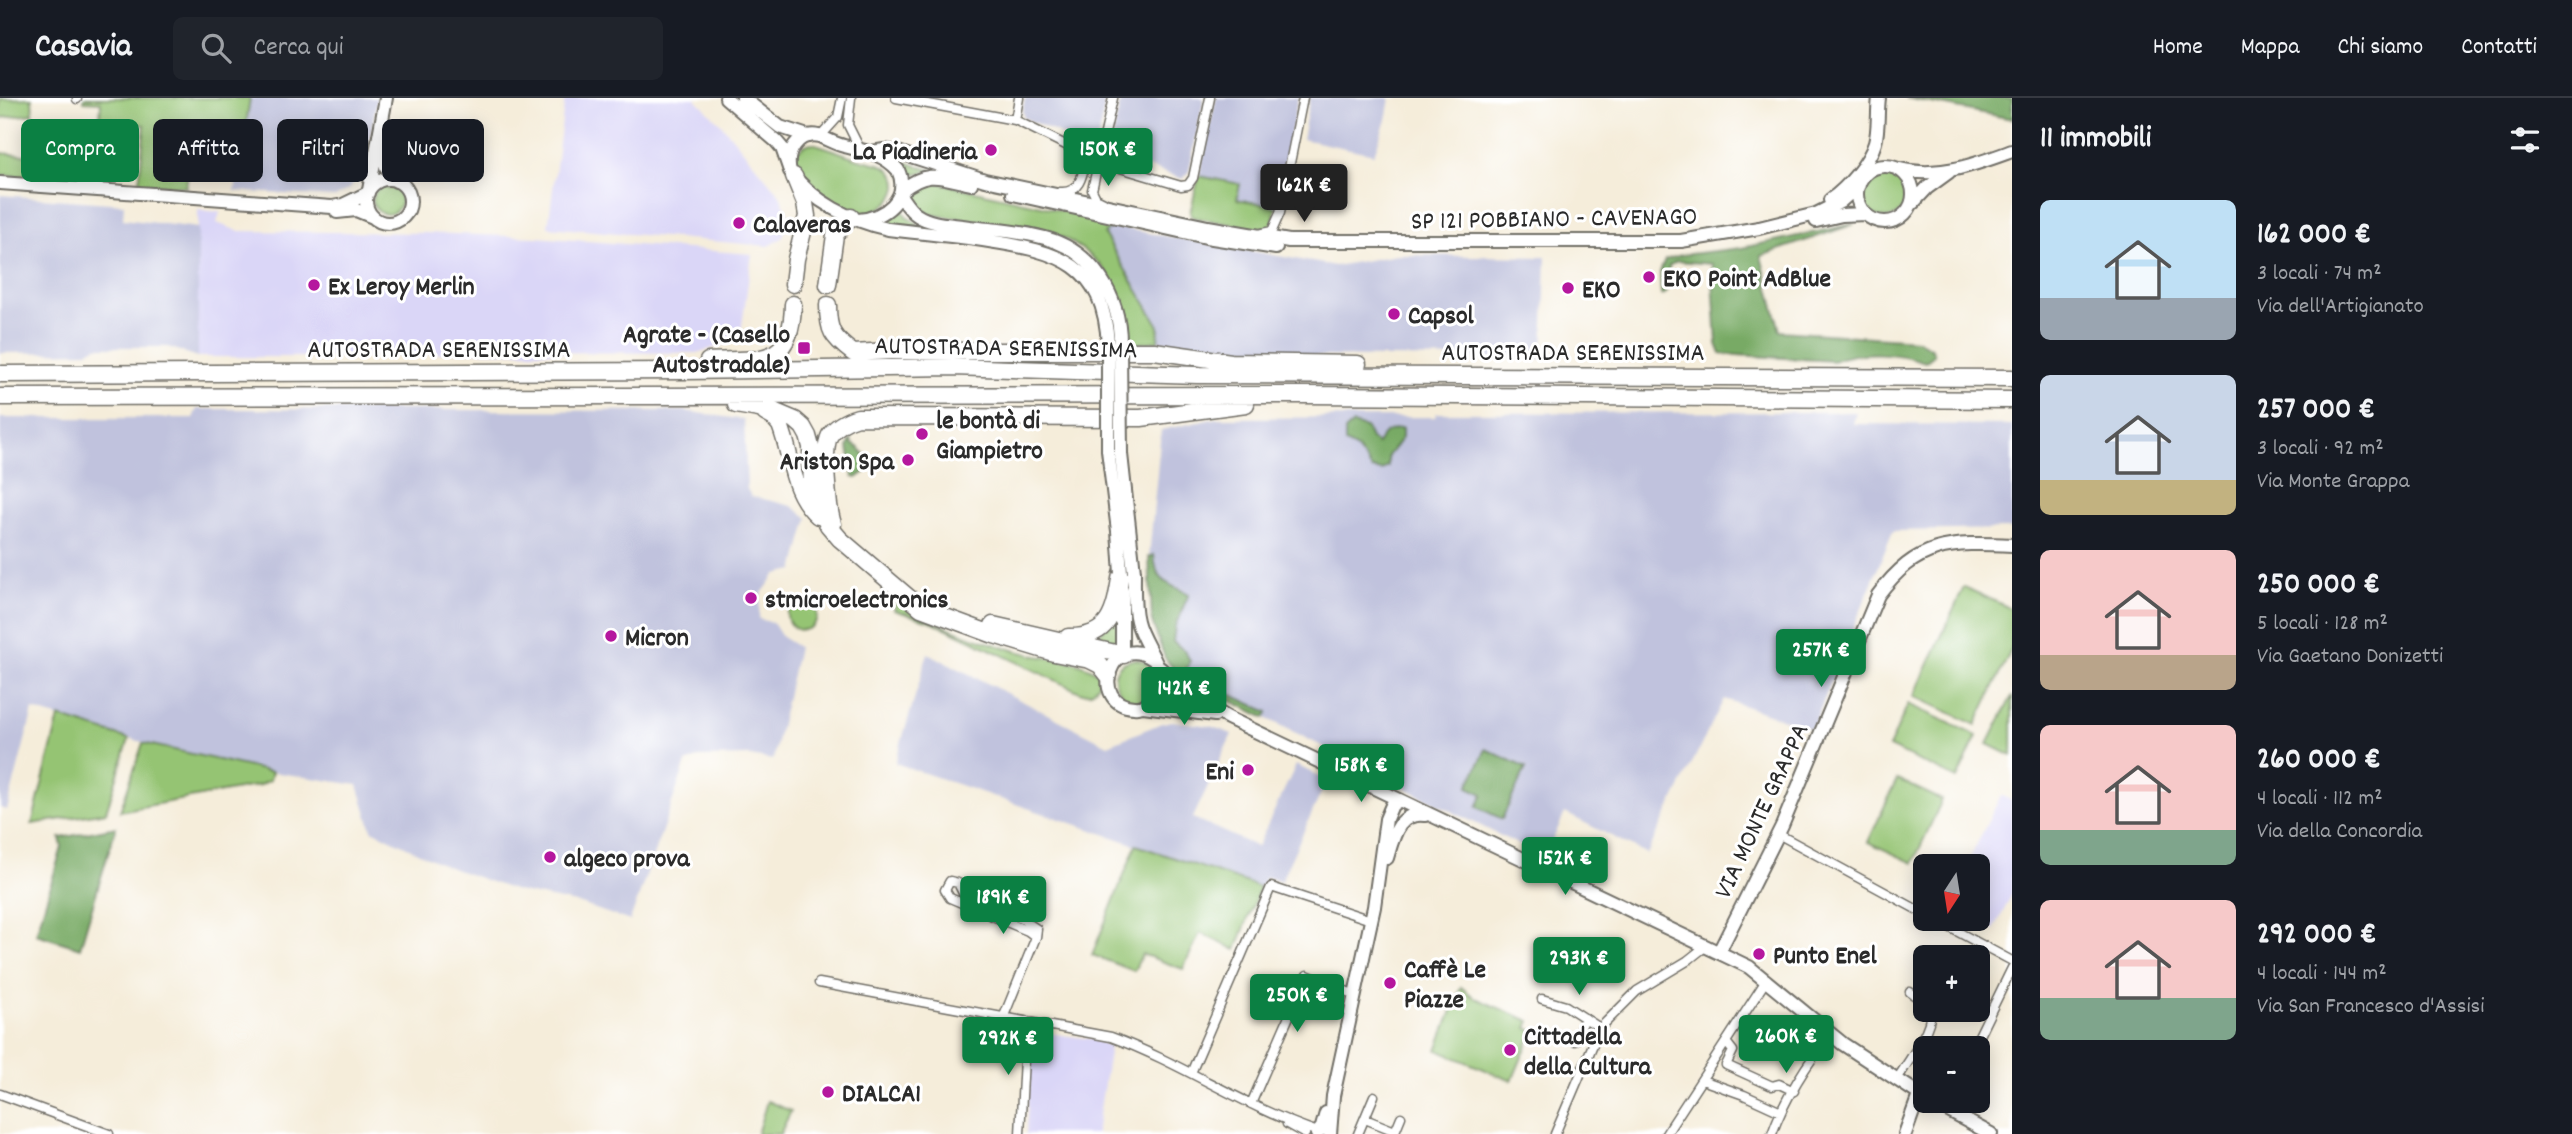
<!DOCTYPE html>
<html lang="it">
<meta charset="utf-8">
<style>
body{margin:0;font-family:Dekko,sans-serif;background:#20242c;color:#f1f3f6;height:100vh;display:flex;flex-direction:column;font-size:26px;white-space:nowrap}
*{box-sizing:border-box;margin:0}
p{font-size:23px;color:#9ea1a6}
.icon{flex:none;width:38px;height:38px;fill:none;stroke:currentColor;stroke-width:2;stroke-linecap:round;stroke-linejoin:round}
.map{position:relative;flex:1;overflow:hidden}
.sheet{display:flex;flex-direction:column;background:#171b24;width:560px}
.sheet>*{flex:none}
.banner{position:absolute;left:21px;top:21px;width:665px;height:63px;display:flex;gap:14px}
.needle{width:46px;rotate:192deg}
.tools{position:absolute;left:1913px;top:756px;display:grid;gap:14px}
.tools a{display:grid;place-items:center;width:77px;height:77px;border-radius:10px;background:#171b24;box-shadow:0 4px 18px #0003;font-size:35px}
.price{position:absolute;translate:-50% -60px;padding:0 16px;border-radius:7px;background:#0b8043;color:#fff;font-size:23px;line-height:46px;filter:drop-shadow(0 2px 4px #0008)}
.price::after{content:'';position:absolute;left:50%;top:42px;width:21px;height:16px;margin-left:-10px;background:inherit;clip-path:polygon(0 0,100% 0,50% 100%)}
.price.selected{background:#222;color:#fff}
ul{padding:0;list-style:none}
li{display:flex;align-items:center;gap:21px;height:175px;padding:0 28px}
li span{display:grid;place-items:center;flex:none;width:196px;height:140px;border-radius:10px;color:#555}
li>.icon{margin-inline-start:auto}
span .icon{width:84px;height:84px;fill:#fffc;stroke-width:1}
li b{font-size:30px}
h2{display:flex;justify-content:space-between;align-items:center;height:84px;padding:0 28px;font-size:30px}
.tag{padding:0 24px;border-radius:10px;background:#171b24;box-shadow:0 4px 18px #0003;font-size:24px;line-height:63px}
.tag.selected{background:#0b8043;color:#fff}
header{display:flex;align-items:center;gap:42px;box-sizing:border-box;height:98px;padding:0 35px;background:#171b24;border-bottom:2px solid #363941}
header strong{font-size:33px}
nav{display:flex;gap:38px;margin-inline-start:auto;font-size:24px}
.search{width:490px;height:63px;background:#20242c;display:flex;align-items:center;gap:18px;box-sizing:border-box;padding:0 24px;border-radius:10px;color:#9ea1a6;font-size:26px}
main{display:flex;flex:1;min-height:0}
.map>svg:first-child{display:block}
</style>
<header>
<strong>Casavia</strong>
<div class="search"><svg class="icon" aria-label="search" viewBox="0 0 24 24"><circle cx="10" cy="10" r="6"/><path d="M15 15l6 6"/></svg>Cerca qui</div>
<nav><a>Home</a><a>Mappa</a><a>Chi siamo</a><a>Contatti</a></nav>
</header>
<main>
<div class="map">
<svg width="2012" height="1036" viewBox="0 0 2012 1036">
<rect width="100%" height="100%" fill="#fff"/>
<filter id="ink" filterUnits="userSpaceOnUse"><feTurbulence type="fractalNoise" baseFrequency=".0143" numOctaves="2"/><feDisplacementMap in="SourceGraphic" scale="14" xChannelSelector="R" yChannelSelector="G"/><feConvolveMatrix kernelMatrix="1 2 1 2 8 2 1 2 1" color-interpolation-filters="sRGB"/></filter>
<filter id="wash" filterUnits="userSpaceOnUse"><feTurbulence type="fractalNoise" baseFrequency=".00686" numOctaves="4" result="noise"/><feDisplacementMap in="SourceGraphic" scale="28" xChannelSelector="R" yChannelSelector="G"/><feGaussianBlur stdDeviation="1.57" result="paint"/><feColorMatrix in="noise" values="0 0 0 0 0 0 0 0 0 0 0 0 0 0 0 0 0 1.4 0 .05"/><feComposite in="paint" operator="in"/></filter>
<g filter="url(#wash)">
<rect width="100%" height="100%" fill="#f5edda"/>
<path fill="#dad6f7" d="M565 0H695L722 27 780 97 788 115 787 129 782 140 769 148 548 129Z
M198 112 220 114 217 125 238 133 426 135 536 139 752 156 740 242 697 255 466 254 365 259H198Z
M2001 697 2012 703V796L1994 832 1973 821H1978V768H1966Z
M1040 934 1091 941 1110 948 1096 1036H1026L1032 941Z"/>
<path fill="#c0c2dd" d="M250 0H377L365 67 350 90 335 99 235 93Z
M1025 0H1106L1096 49 1080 45 1024 20 1022 14Z
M1121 0H1204L1189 73 1183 81 1112 57 1110 53Z
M1216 0H1298L1276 109 1237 101 1240 86 1199 78Z
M1310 0H1390L1386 22 1374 56 1302 41Z
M0 97 124 106 123 121 198 130V259L168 249H96L86 254 0 255Z
M1109 128 1335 168 1397 157 1546 159 1543 261 1234 257 1158 243 1159 228 1104 136Z
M197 311 685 313 744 322 747 391 751 398 792 408 808 420 794 472 776 476 760 498 759 521 773 525 782 539 798 549 773 662 750 658 700 659 686 665 630 823 581 806 516 793 446 768 372 732 358 687 272 674 149 646 33 612 7 712 0 710V320H193Z
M1856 314 1853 326 2012 327V431L1893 433 1812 631 1724 601 1647 756 1565 715 1545 758 1533 754 1178 576 1165 560 1152 524 1149 459 1161 332 1217 320 1435 319 1437 315Z
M928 555 1108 647 1162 625 1172 623 1210 628 1232 636 1193 720 1257 749 1296 667 1327 682 1281 783 1266 779 1260 789 895 665Z"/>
<path fill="#95c473" stroke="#60784f" stroke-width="2" d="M32 0 33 16 0 20V1Z
M84 0H250L242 53 192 46 186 89 139 85 145 27 100 20 101 4 84 3Z
M811 45C830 49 848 59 867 63 874 65 882 66 888 70 914 93 878 118 855 116L814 91 794 68C796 55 797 49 811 45Z
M0 55 95 63 93 82 0 77Z
M889 59 934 73 917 75 906 82Z
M1862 97a23 23 0 1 1 46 0a23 23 0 1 1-46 0Z
M1199 78 1240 86 1237 101 1276 109 1272 128 1262 132 1192 119 1190 115Z
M935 84 1112 124 1111 128 1104 136 1159 228 1158 243 1131 247C1129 227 1127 207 1117 190 1101 161 1069 137 1037 131 1010 125 983 124 956 120 940 118 923 118 912 105L913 93 922 86Z
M373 102a14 14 0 1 1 28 0a14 14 0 1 1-28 0Z
M899 107 907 119 919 127 918 131 893 129 880 123Z
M1964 489 2012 511V550L1976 627 1914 598Z
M896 501C927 526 993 547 1032 557 1055 562 1081 561 1099 576L1098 587 1091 594 1082 595 933 524 894 512Z
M787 517a15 15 0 1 1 30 0a15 15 0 1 1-30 0Z
M1118 515 1119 551 1094 543Z
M1136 561C1152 564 1162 579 1152 594 1132 626 1089 568 1136 561Z
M1169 587 1197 609 1198 610 1162 603Z
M2012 598V658L1988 646Z
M1908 606 1977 638 1957 681 1889 649Z
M59 619 129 641 106 714 32 726Z
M143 645 272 674 270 682 260 687 120 713Z
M1897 681 1942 702 1913 765 1868 744Z
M1136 747 1260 789 1236 852 1200 835 1183 871 1142 856 1134 873 1092 857Z
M1461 889 1475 900 1530 923 1527 930 1533 933 1512 983 1437 952Z
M767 1003 791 1013 780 1036H757Z"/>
<path fill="#78aa65" stroke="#526a48" stroke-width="2" d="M1906 0H2012V21Z
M1854 126 1761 158 1780 233 1918 242 1932 251 1934 257 1925 264C1897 254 1860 252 1833 263L1721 256 1717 246 1712 166 1677 163 1669 168 1666 195 1661 197 1660 174 1665 162 1681 157 1741 150Z
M1353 326 1366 330 1371 341 1377 346C1384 334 1387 332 1402 330V340L1388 358V368L1382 373 1372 371 1357 351 1345 345V333Z
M851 341 852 346C860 349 871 361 871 370L857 380 853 379 848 349Z
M1154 457C1156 485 1167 485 1189 496L1175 528 1173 544 1185 553 1190 563 1185 575 1268 614 1265 620 1178 576 1165 560 1152 524 1149 459Z
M1486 651 1526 670 1502 721 1477 709 1483 696 1468 689Z
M116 729 80 850 36 836 62 749 60 740Z"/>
</g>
<g filter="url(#ink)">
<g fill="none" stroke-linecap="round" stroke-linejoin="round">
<defs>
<path id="street" d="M851 0 848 27 860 51
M896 0 1015 22 1100 64 1181 88 1188 87 1193 80 1210 0
M77 1V0
M1015 22 1019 0
M820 39 838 19 842 0
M1060 94C1082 96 1083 73 1087 56
M1104 104 1096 100 1092 92 1113 0
M1262 135 1272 133 1280 115 1303 0
M1778 736 1925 816
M950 783 958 785 965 799 1022 821 1037 831 1036 839 1028 833 950 800 945 792Z
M1934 821 2012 863
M819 885 1111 939C1182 965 1246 1010 1318 1034
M1910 894 1925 905
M1542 901 1566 908 1600 930
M1004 918 1036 839
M1575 943 1585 920
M1726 944 1733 953 1726 967 1772 988 1779 986 1794 993
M1973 950 2012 870
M1191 975 1271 789 1371 822
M1702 982 1744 997 1781 1014
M1896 983C1907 965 1932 932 1931 912
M0 996 109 1036
M1251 1006 1307 877 1355 897
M1365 1021 1395 1033
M1287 1026 1305 1036
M1020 1036 1026 923
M1358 1036 1374 998
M1394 1036 1401 1019
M1555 1036 1600 930 1637 893 1687 863 1706 848
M1666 1036 1767 881
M1772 1036C1783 1004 1808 962 1831 937"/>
<path id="secondary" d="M726 0 776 43 782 50 789 70
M743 0 780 29 808 38
M382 49 386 69 396 83
M366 103a22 22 0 1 1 44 0a22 22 0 1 1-44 0Z
M0 85 332 109 343 107 368 95
M369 92 386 0
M337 114 356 112 373 119
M1160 570 1188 597 1228 620 1749 869 1843 946 1925 1000
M1143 608 1215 617
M1387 760C1393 740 1398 713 1425 717
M1719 854 1782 728 1878 497C1917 444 1950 444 2012 447
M1930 1003 1991 1036
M1317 1036 1322 1029 1326 1015
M1330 1036 1333 998 1374 809 1386 721 1392 707 1400 702
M1905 1036 1919 997"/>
<path id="primary" d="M872 54 884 52 898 54 985 82 1208 129 1289 143H1681L1759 130 1816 116 1840 104 1859 87
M1857 96a28 28 0 1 1 56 0a28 28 0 1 1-56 0Z
M1900 71C1938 81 1976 66 2012 53
M901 93C927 71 941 79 971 86
M1013 96 1206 139 1276 150
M900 97C905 104 909 112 917 117 932 127 953 126 970 129 995 132 1020 133 1045 140 1093 153 1121 199 1120 247
M1830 102C1847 90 1869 65 1875 45 1879 31 1877 14 1879 0
M1913 105 1927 90 1949 74
M858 122C884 120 911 101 898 72 883 55 865 53 844 48 835 46 827 41 819 38 798 33 785 55 790 73 813 104 851 123 888 131 922 135 955 138 989 143 1059 154 1104 165 1108 247
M1816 123 1842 117 1865 116
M1134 474C1134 490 1133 508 1137 523 1142 547 1172 577 1157 598 1152 605 1143 610 1134 609 1088 607 1110 532 1153 561
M1122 492V558"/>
<path id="highway" d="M793 186 796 161 807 118 805 105 794 78
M828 187 835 137 851 119
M828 207C828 233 832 239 853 255L890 253H1154L1231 264 1358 266
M708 263C758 260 792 271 793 206
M0 276 686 273 953 269 1197 277 2012 280
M0 299 1305 297 2012 302
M736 307 776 314 795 322 803 329 808 338 811 349 812 396 828 427 840 441 921 510 994 537 1054 555 1090 562 1100 567 1108 577
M765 315 774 320 780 327C793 360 790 393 818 418
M833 426C828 411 822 350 830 337 836 328 848 322 858 319L1141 320 1246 306
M993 527 1124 557
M1068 539C1112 540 1115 512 1121 475"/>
</defs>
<use href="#street" stroke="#726f68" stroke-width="11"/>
<use href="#secondary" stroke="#726f68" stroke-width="16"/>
<use href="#primary" stroke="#726f68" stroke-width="16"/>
<use href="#highway" stroke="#726f68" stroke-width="19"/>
<use href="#street" stroke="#fff" stroke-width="8"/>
<use href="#secondary" stroke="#fff" stroke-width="12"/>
<use href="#primary" stroke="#fff" stroke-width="12"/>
<use href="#highway" stroke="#fff" stroke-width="16"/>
<defs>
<path id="primary-bridge" d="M1108 247V352L1118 433 1121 475
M1120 247 1121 356 1134 474"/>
</defs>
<use href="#primary-bridge" stroke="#726f68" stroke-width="16" stroke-linecap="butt"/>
<use href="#primary-bridge" stroke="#fff" stroke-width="12"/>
</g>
</g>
<g fill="#b5179e" stroke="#fff" stroke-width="2.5">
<circle cx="991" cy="52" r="7"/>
<circle cx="739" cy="125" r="7"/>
<circle cx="1649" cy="179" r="7"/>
<circle cx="314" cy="187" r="7"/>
<circle cx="1568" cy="190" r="7"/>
<circle cx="1394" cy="216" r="7"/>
<rect x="797" y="243" width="14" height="14" rx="3.5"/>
<circle cx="922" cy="336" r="7"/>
<circle cx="908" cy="362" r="7"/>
<circle cx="751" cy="500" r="7"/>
<circle cx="611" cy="538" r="7"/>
<circle cx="1248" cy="672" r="7"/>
<circle cx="550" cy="759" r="7"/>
<circle cx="1759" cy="856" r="7"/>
<circle cx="1390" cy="885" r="7"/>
<circle cx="1510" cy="952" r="7"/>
<circle cx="828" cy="994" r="7"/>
</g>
<g text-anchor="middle" stroke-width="6" stroke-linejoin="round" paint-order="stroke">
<g font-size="26" font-weight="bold" fill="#2b2b2b" stroke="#fff" text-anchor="start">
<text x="977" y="61" text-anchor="end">La Piadineria</text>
<text x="753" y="134">Calaveras</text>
<text x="1663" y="188">EKO Point AdBlue</text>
<text x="328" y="196">Ex Leroy Merlin</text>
<text x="1582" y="199">EKO</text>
<text x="1408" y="225">Capsol</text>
<text x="790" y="244" text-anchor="end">Agrate - (Casello<tspan x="790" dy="30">Autostradale)</tspan></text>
<text x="936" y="330">le bontà di<tspan x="936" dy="30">Giampietro</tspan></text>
<text x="894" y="371" text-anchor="end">Ariston Spa</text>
<text x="765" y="509">stmicroelectronics</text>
<text x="625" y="547">Micron</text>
<text x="1234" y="681" text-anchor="end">Eni</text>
<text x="564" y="768">algeco prova</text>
<text x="1773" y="865">Punto Enel</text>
<text x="1404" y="879">Caffè Le<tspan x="1404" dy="30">Piazze</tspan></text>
<text x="1524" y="946">Cittadella<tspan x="1524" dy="30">della Cultura</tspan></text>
<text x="842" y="1003">DIALCA1</text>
</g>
<g font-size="26" fill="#2b2b2b" stroke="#fff">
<text transform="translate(1554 119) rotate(-1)" y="9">SP 121 POBBIANO - CAVENAGO</text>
<text transform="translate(1006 248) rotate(1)" y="9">AUTOSTRADA SERENISSIMA</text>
<text x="439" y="259">AUTOSTRADA SERENISSIMA</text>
<text x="1573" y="262">AUTOSTRADA SERENISSIMA</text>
<text transform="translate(1760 712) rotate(-65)" y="9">VIA MONTE GRAPPA</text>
</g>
</g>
</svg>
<div class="tools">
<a><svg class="needle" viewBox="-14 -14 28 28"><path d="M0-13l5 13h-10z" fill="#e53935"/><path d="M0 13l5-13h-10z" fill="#9ea1a6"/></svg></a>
<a>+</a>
<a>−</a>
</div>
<b class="price" style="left:1108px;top:90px">150K €</b>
<b class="price selected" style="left:1304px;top:126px">162K €</b>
<b class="price" style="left:1821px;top:591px">257K €</b>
<b class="price" style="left:1184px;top:629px">142K €</b>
<b class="price" style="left:1361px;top:706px">158K €</b>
<b class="price" style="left:1565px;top:799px">152K €</b>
<b class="price" style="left:1003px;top:838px">189K €</b>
<b class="price" style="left:1579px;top:899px">293K €</b>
<b class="price" style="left:1297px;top:936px">250K €</b>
<b class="price" style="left:1786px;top:977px">260K €</b>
<b class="price" style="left:1008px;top:979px">292K €</b>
<div class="banner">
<a class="tag selected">Compra</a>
<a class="tag">Affitta</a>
<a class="tag">Filtri</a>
<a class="tag">Nuovo</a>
</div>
</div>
<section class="sheet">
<h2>11 immobili<svg class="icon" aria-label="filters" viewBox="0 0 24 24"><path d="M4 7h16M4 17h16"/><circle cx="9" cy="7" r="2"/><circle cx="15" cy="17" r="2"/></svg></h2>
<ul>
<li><span style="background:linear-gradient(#bfe0f5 70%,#9aa5b1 0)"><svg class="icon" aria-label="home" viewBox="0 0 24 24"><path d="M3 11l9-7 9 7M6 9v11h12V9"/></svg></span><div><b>162 000 €</b><p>3 locali · 74 m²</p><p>Via dell'Artigianato</p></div></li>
<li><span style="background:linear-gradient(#c9d6e8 75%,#c2b280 0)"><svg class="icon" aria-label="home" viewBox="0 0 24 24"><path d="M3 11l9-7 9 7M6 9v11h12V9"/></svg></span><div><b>257 000 €</b><p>3 locali · 92 m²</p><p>Via Monte Grappa</p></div></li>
<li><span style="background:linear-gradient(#f6c9c9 75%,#b9a48a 0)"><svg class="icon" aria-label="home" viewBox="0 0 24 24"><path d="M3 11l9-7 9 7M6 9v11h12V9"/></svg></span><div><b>250 000 €</b><p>5 locali · 128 m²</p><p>Via Gaetano Donizetti</p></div></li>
<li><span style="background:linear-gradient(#f6c9c9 75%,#7fa58c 0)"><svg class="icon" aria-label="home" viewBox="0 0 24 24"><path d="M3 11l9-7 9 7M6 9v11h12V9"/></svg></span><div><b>260 000 €</b><p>4 locali · 112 m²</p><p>Via della Concordia</p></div></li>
<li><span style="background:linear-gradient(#f6c9c9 70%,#7fa58c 0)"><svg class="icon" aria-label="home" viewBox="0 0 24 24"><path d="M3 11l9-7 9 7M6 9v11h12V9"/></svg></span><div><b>292 000 €</b><p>4 locali · 144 m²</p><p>Via San Francesco d'Assisi</p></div></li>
</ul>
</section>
</main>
